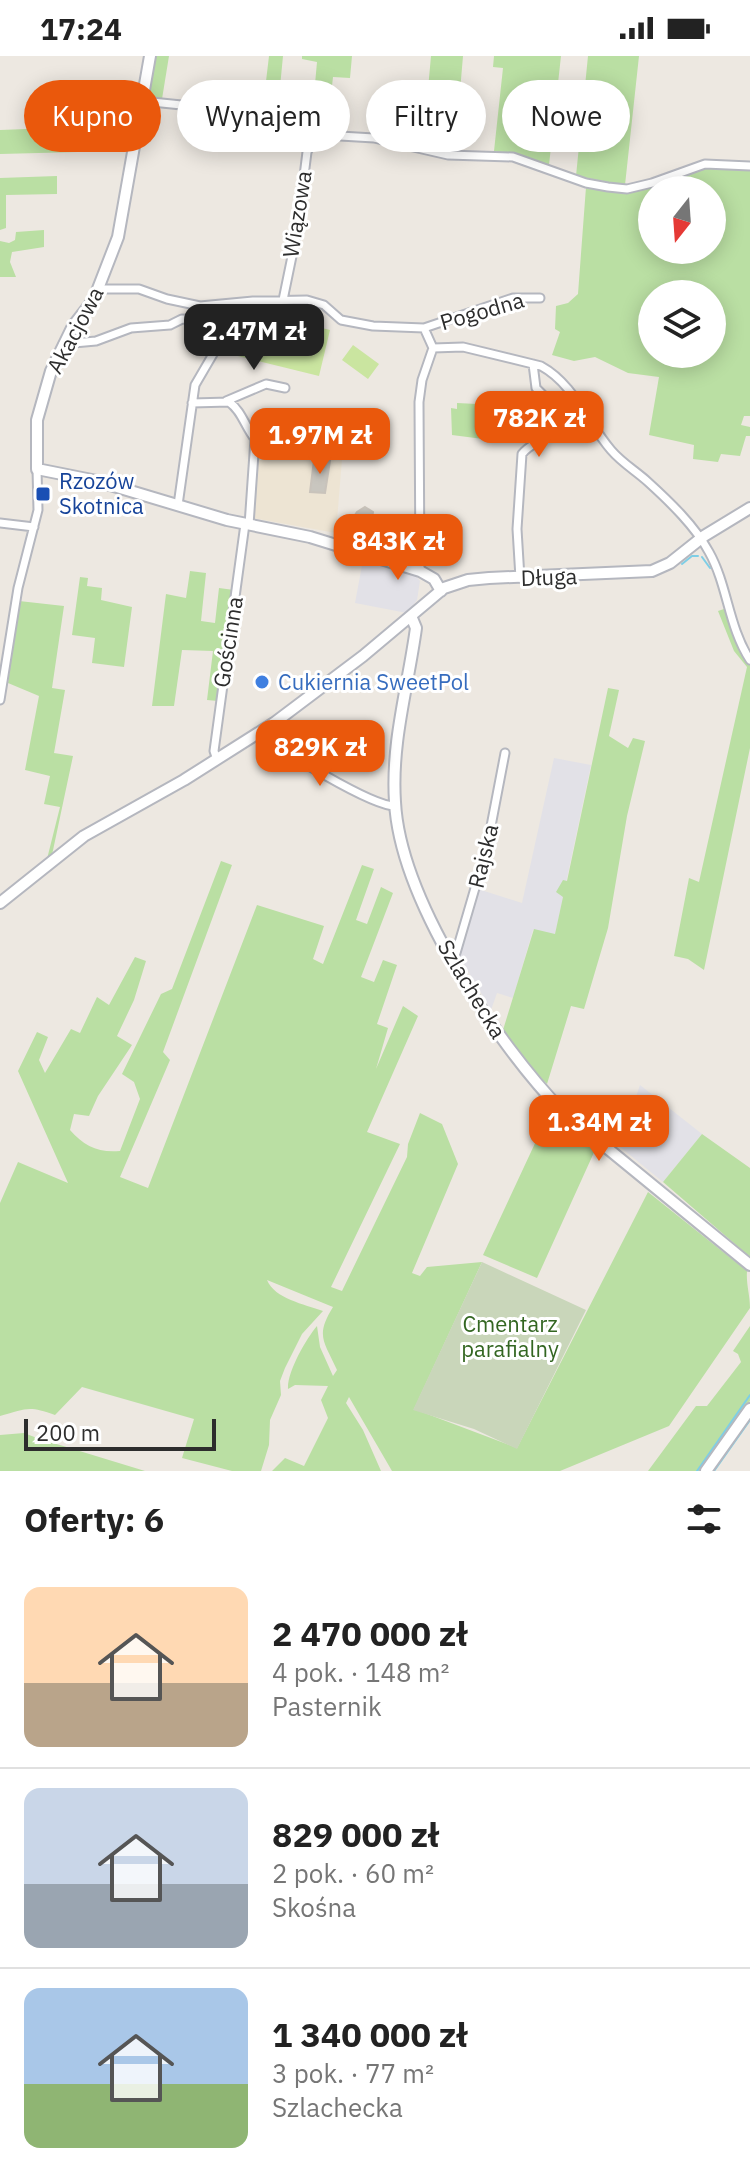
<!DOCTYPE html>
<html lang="pl">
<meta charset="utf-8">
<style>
body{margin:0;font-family:"IBM Plex Sans",sans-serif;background:#f6f6f6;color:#222;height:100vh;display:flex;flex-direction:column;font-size:30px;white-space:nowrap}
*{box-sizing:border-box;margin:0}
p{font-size:26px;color:#767676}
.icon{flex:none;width:44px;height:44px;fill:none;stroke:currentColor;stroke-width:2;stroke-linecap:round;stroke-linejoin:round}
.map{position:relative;height:1415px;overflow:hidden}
.sheet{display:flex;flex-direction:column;background:#fff;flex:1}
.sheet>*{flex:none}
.banner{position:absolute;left:24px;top:24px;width:702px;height:72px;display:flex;gap:16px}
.needle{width:52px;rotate:197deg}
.fabs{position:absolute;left:638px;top:120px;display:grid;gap:16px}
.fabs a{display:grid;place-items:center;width:88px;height:88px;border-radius:50%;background:#fff;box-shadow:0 4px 20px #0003;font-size:40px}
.scale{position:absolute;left:24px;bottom:20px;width:192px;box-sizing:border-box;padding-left:8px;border:4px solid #2d2d2d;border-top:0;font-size:22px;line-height:28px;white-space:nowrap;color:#2d2d2d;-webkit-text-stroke:6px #fff;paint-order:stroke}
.price{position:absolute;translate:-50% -68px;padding:0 18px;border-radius:16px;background:#ea580c;color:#fff;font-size:26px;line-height:52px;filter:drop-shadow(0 2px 4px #0008)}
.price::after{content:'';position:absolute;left:50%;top:48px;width:24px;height:18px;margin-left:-12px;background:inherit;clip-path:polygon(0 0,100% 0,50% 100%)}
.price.selected{background:#222;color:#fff}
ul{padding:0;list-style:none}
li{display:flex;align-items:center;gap:24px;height:200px;padding:0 24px}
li+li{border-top:2px solid #e0e0e0}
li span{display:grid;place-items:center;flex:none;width:224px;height:160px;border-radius:16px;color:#555}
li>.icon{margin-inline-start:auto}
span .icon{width:96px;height:96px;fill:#fffc;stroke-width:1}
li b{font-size:34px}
h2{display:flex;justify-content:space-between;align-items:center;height:96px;padding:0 24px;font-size:34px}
.chip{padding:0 28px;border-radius:36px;background:#fff;box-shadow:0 4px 20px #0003;font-size:28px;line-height:72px}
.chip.selected{background:#ea580c;color:#fff}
.status{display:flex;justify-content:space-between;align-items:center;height:56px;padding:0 40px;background:#fff;direction:ltr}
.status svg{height:22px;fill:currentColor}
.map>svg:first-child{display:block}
</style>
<div class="status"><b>17:24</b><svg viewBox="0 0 49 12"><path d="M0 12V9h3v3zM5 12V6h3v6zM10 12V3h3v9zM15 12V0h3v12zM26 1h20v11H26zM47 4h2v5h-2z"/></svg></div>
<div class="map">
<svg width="750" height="1415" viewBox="0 0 750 1415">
<rect width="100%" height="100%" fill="#ede8e1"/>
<path fill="#e2e1e7" d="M363 504 416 520 420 525 417 544 407 557 355 547Z
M554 702 591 709 555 879 533 874 513 942 497 937 491 954 459 900 478 833 522 847Z
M640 1029 702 1078 663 1126 619 1090 624 1085 623 1078Z"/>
<path fill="#ede4d3" d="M258 382 343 391 336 477 253 462Z"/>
<path fill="#badfa3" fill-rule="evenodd" d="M155 0H169L162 43 147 42Z
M269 0H283L277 62 262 59Z
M302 0H352L350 22 333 21 327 75 311 72 317 6 302 3Z
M431 0H463L455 94 423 88Z
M494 0H561L549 109 494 95 503 12 493 11Z
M588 0H639L625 129 576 120Z
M79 71 78 96 0 98V74Z
M705 111 750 113V360H744L741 369 750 371V380H746L740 400 721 398 718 406 693 403 694 389 649 379 659 321 628 317 595 301 574 305 552 299 560 276 555 273 556 250 568 247 578 238 586 131 613 134ZM652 134H712V194H652ZM652 238H712V298H652Z
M57 120V138L6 139V172L0 174V122Z
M44 174V191L12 196 10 206 16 221H0V185L9 187 15 184 16 176Z
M457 347 477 348 483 383 452 379 451 352 457 353Z
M190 515 206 517 201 565 215 567 219 532 234 534 218 645 207 644 213 595 182 594 174 650H152L166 538 186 542Z
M80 521 88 522 87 530 102 532 101 544 132 551 124 611 92 607 95 582 72 579Z
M19 545 64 550 52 632 65 634 54 697 73 700 52 799 47 803 60 751 44 748 50 720 25 714 39 640 8 627Z
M724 553 734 582 750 609V692L704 914 688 903 674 900 689 822 699 826 747 611 734 595 718 555Z
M608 632 619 634 609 680 628 692 633 682 645 685 627 760 608 872 584 953 571 950 547 1028 524 1005 503 974 534 873 555 878 563 841 556 836 563 824 567 825Z
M221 805 232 809 163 996 170 1004 120 1121 148 1132 257 849 324 870 313 903 323 908 362 809 374 813 356 864 367 868 381 831 393 837 361 921 374 926 383 904 397 909 377 968 388 972 376 1013 403 950 418 960 367 1076 400 1088 331 1231 342 1235 407 1101 408 1088 420 1057 442 1068 458 1108 412 1217 420 1220 427 1211 482 1206 414 1353 517 1392 648 1136 747 1215C746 1228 750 1239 750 1252L669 1370 560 1415H392L349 1341 346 1347 363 1374 381 1415H272L285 1402 304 1410 328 1362 321 1344 328 1330 295 1329 288 1333C287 1316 306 1283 317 1270L320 1291 333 1320 337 1314C324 1285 315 1280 333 1251L267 1224C275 1243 304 1248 323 1255L302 1278 285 1312 280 1325 281 1339 270 1364 269 1389 261 1415H232L182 1402 194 1363 82 1331 55 1359C28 1349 26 1353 0 1360V1147L18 1106 68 1127 18 1015 37 976 48 981 39 1004 45 1017 71 973 80 977 97 941 109 949 135 901 146 905 134 944 117 980 132 989 98 1040 89 1060 74 1058 70 1074C84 1090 98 1097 120 1095L140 1043 134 1026 122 1018 161 938 172 933Z
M551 1053 596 1092 537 1222 483 1199Z
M702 1078 750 1112V1201L663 1126Z
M750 1270V1345L700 1415H648L696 1350H707L741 1306 738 1298 733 1295Z
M24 1377 37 1382 145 1415H0V1379Z"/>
<path fill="#c9d6ba" d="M482 1206 586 1254 517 1393 474 1373 413 1354Z"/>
<path fill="#cae5a0" d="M233 250 330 274 319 320 222 296Z
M353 289 379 308 368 323 342 304Z"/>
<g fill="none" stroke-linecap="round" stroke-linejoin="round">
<path stroke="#7ecee6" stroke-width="2" d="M665 447 688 472
M702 501 710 512
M682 508 692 500H698
M697 1415 750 1339
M714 1415 750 1364"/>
</g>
<path fill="#c9c6bf" stroke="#c9c3bb" stroke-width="2" d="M314 404 330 405 325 437 310 436Z
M365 451 373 456 372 463 375 465 366 479 349 468 357 456Z"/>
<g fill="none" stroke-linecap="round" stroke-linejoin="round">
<defs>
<path id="street" d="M142 45 221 53 323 79 374 82 448 99 513 101 586 127 608 131 627 133 652 127 705 108 750 110
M99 233H139L167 243 200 250 253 245 307 244 324 249 341 264 373 270 424 272 433 292 422 324 419 346 420 515
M283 244 297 176 307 96 311 88 322 79
M424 272 513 242H540
M63 288 96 285 131 272 170 269 182 263 222 265
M433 292 463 291 541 310C574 328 587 366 611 394 622 407 636 415 648 426 670 446 695 470 709 496 728 530 728 570 750 604
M226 345 266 328 285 332
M192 347 229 346C242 355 245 371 255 383L249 469
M178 449 195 329 216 293 225 248
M0 467 34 471
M520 522 517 473 522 398C533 384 551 385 556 365L549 345 536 332 533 308
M0 644 18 532 38 454 37 413
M258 678C282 694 370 750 395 750
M217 704 214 695 245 468
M451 900 456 897 487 791 505 697"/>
<path id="secondary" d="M150 0 118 181 94 243 73 270 51 315 37 364V413L97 425 227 464 310 481 420 515 434 523 441 535
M411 560 416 572C408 631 391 686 395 746 400 843 496 987 563 1056L750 1209
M0 847 84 780 184 724 274 667 363 600 444 532 468 524 489 522 652 515 670 507 704 480 750 452
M706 1415 750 1353"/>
</defs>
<use href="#street" stroke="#b5b7bf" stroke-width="11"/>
<use href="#secondary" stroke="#b5b7bf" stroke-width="14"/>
<use href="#street" stroke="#fff" stroke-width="7"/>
<use href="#secondary" stroke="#fff" stroke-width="10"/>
</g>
<rect fill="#1a4fb4" stroke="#fff" stroke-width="3" x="35" y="430" width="16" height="16" rx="4"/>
<circle fill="#3f7fe0" stroke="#fff" stroke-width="3" cx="262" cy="626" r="8"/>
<g text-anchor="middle" stroke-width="6" stroke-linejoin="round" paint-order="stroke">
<g font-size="22" fill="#2d2d2d" stroke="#fff">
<text transform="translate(297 158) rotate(-81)" y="8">Wiązowa</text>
<text transform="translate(482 255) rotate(-16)" y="8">Pogodna</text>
<text transform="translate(75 274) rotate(-62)" y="8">Akacjowa</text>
<text transform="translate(549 521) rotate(-2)" y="8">Długa</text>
<text transform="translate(228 586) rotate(-81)" y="8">Gościnna</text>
<text transform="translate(483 800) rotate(-76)" y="8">Rajska</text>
<text transform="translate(472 933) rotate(59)" y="8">Szlachecka</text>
</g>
<g font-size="22" fill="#164399" stroke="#fff" text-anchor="start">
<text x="59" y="433">Rzozów<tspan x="59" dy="25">Skotnica</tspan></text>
</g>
<g font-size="22" fill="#366cbe" stroke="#fff" text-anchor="start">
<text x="278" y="634">Cukiernia SweetPol</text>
</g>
<g font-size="22" fill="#336621" stroke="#fff">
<text x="510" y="1276">Cmentarz<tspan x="510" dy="25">parafialny</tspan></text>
</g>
</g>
</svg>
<div class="fabs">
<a><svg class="needle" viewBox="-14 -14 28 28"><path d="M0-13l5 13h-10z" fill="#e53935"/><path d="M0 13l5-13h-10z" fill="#767676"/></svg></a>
<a><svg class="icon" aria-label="layers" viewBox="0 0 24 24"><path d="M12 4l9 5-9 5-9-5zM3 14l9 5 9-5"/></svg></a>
</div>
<div class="scale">200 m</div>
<b class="price selected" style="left:254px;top:316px">2.47M zł</b>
<b class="price" style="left:539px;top:403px">782K zł</b>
<b class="price" style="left:320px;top:420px">1.97M zł</b>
<b class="price" style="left:398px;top:526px">843K zł</b>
<b class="price" style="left:320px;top:732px">829K zł</b>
<b class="price" style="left:599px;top:1107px">1.34M zł</b>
<div class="banner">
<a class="chip selected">Kupno</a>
<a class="chip">Wynajem</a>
<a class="chip">Filtry</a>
<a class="chip">Nowe</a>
</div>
</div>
<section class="sheet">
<h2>Oferty: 6<svg class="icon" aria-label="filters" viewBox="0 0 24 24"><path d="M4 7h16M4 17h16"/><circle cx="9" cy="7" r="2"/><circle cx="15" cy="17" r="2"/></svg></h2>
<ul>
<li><span style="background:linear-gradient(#ffd9b3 60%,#b9a48a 0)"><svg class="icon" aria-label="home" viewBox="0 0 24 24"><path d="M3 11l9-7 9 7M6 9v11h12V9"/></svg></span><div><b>2 470 000 zł</b><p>4 pok. · 148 m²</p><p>Pasternik</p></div></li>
<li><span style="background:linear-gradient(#c9d6e8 60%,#9aa5b1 0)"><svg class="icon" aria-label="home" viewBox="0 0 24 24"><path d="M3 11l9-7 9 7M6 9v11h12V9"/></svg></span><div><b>829 000 zł</b><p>2 pok. · 60 m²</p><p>Skośna</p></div></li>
<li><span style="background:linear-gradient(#a9c7e8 60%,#8fb573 0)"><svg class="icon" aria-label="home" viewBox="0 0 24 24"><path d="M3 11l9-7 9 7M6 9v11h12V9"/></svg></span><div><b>1 340 000 zł</b><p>3 pok. · 77 m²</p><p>Szlachecka</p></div></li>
</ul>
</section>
